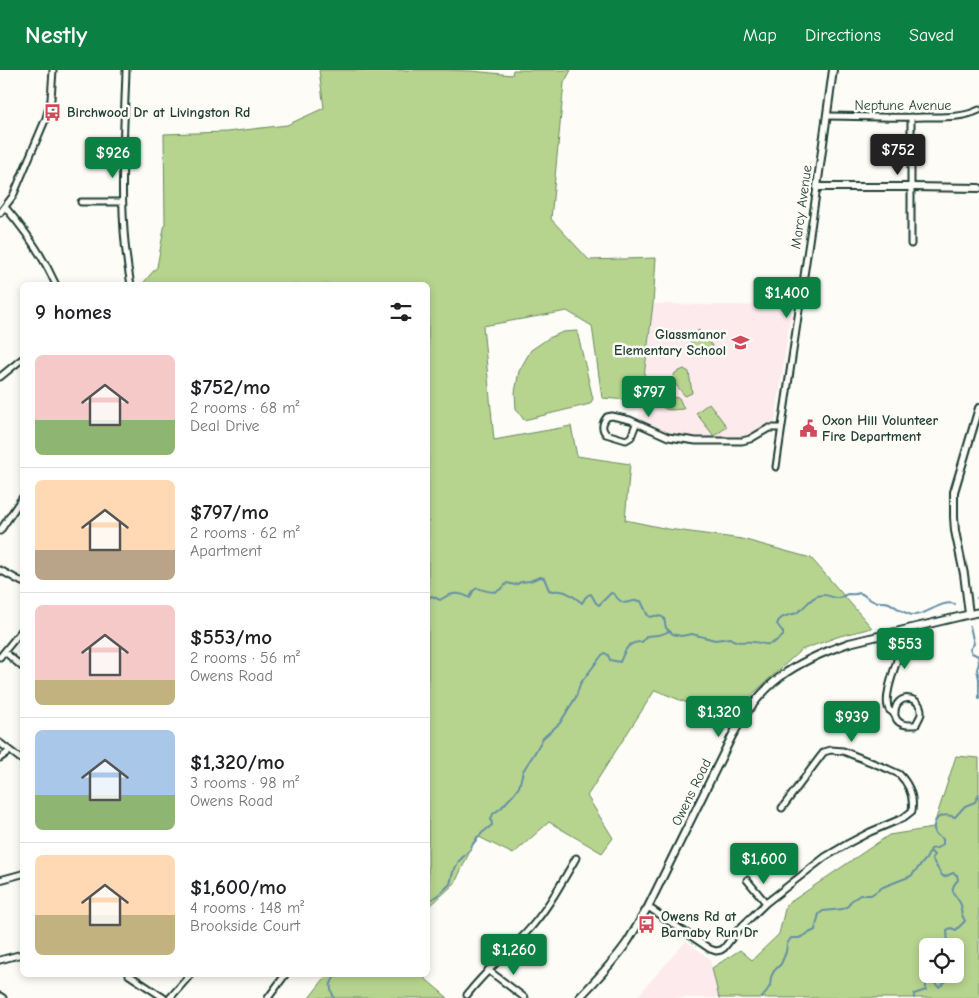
<!DOCTYPE html>
<meta charset="utf-8">
<style>
body{margin:0;font-family:"Comic Neue",sans-serif;background:#f2f2f2;color:#202124;height:100vh;display:flex;flex-direction:column;font-size:19px;white-space:nowrap}
*{box-sizing:border-box;margin:0}
p{font-size:16px;color:#757577}
.icon{flex:none;width:28px;height:28px;fill:none;stroke:currentColor;stroke-width:2;stroke-linecap:round;stroke-linejoin:round}
.map{position:relative;flex:1;overflow:hidden}
.panel{position:absolute;left:20px;top:212px;width:410px;height:695px;display:flex;flex-direction:column;background:#fff;border-radius:8px;box-shadow:0 2px 8px #0003}
.panel>*{flex:none}
.controls{position:absolute;left:919px;top:868px;display:grid;gap:10px}
.controls a{display:grid;place-items:center;width:45px;height:45px;border-radius:8px;background:#fff;box-shadow:0 2px 8px #0003;font-size:25px}
.price{position:absolute;translate:-50% -42px;padding:0 11px;border-radius:5px;background:#0b8043;color:#fff;font-size:16px;line-height:32px;filter:drop-shadow(0 1px 2px #0008)}
.price::after{content:'';position:absolute;left:50%;top:30px;width:15px;height:11px;margin-left:-8px;background:inherit;clip-path:polygon(0 0,100% 0,50% 100%)}
.price.current{background:#222;color:#fff}
ul{padding:0;list-style:none}
li{display:flex;align-items:center;gap:15px;height:125px;padding:0 15px}
li+li{border-top:1px solid #e0e0e0}
li span{display:grid;place-items:center;flex:none;width:140px;height:100px;border-radius:8px;color:#555}
li>.icon{margin-inline-start:auto}
span .icon{width:60px;height:60px;fill:#fffc;stroke-width:1}
li b{font-size:21px}
h2{display:flex;justify-content:space-between;align-items:center;height:60px;padding:0 15px;font-size:21px}
header{display:flex;align-items:center;gap:30px;box-sizing:border-box;height:70px;padding:0 25px;background:#0b8043;color:#fff}
header strong{font-size:24px}
nav{display:flex;gap:28px;margin-inline-start:auto;font-size:18px}
.map>svg:first-child{display:block}
</style>
<header>
<strong>Nestly</strong>
<nav><a>Map</a><a>Directions</a><a>Saved</a></nav>
</header>
<div class="map">
<svg width="979" height="928" viewBox="0 0 979 928">
<rect width="100%" height="100%" fill="#fdfcf7"/>
<filter id="ink" filterUnits="userSpaceOnUse"><feTurbulence type="fractalNoise" baseFrequency=".02" numOctaves="2"/><feDisplacementMap in="SourceGraphic" scale="10" xChannelSelector="R" yChannelSelector="G"/><feConvolveMatrix kernelMatrix="1 2 1 2 8 2 1 2 1" color-interpolation-filters="sRGB"/></filter>
<g filter="url(#ink)">
<path fill="#fceaed" d="M653 234 792 236 775 352 767 354 748 367 739 369 671 364 638 352Z
M686 871 710 889 719 928H636Z"/>
<path fill="#b6d48d" stroke="#6a8860" fill-rule="evenodd" d="M319 0H441L472 1 512 5 513 0H571L564 13 551 149 589 190 656 188 653 234 641 331 602 328 592 256 567 241 483 256 494 370 571 356 577 386 630 394 625 450 668 459 742 469 811 488 872 558 840 566 801 580 759 618 727 649 655 620 587 726 613 768 602 783 549 752 513 784 477 766 455 813 428 838V215H145L144 212 157 197 165 153 164 64 227 62 287 55 324 38Z
M699 260 713 277 701 286 688 268Z
M577 261 593 329 590 334 524 350 516 339 515 322 519 301 531 280 549 268 563 262Z
M684 299 689 302 692 323 685 326 672 310 675 303Z
M660 326 679 328 684 339C669 340 666 342 656 331Z
M709 333 727 357 714 366 696 343Z
M956 686 979 688V928H719L712 898 740 880 752 890 779 864 786 835 889 765 933 758ZM928 876H955V904H928Z
M327 905H421L448 928H309Z"/>
<g fill="none" stroke-linecap="round" stroke-linejoin="round">
<path stroke="#6690a6" stroke-width="2" d="M428 528 432 526 440 530C450 523 459 521 470 528L473 521 477 518C490 522 497 526 507 513L515 515 521 512 530 511 540 507 544 508 549 520C553 522 556 520 561 521 569 522 576 528 582 533 585 529 585 525 591 524L596 533 599 535 611 523 614 524C626 540 626 529 641 531L648 546 651 547C656 545 660 545 664 548L666 558 673 564 681 566 692 564 715 570 730 568C737 574 744 571 753 572 759 572 763 575 769 574 775 573 778 569 783 566V562L777 554C780 545 789 546 796 543 806 538 810 526 822 525 827 524 832 528 837 528 840 528 844 525 848 524 853 524 855 525 860 523 865 525 868 529 873 531 878 533 884 531 889 533 895 536 907 546 914 545 928 545 940 530 955 534
M977 528H979
M970 556 974 574 970 579 972 583 978 586 979 593 977 599 979 609V629
M931 782 934 785 932 789 941 804 944 807 953 803 957 805 958 810C946 822 958 826 961 835 962 837 961 838 961 839 961 844 963 847 965 851L956 860 951 858 947 860 948 876
M428 832 442 822 450 814 453 802 459 791 471 779 472 775 482 763 492 755 491 749 493 744 501 738 514 724 519 717 523 701 534 684 543 668 560 653 576 627 580 614 602 585 605 583 608 585 610 590 620 592C625 580 627 572 642 572L647 566C656 565 661 566 669 561
M334 928C330 917 328 916 336 905
M762 928 770 916 771 907 774 901 781 894 786 882 787 874 791 868H799L815 860 819 844 823 841 843 839 848 836 851 831 860 825H871L883 817 911 806 926 789 931 779 937 778 943 774V769L935 764C931 748 941 742 955 747L965 736 975 732 979 724
M914 928V924L926 920V913L930 910 939 917C944 914 948 910 950 904"/>
<defs>
<path id="minor" d="M126 0C124 72 117 144 131 215
M827 46C860 46 892 48 925 47 943 47 963 48 979 40
M81 132H122
M5 137C25 160 43 186 56 215
M0 143 13 126 46 48 51 29 53 0
M911 174V47
M0 307 22 289
M636 354 631 367 626 370 606 364C601 358 602 353 607 347L612 346 630 350 668 367 696 371H742L750 369 769 358H781
M776 397 817 117
M0 461 22 428
M0 500 22 512
M5 582 22 597
M0 587 22 560
M895 644C894 622 923 625 921 644 920 648 917 651 916 655 909 655 902 656 897 650 895 647 896 646 893 643 890 639 890 643 888 637 884 623 897 594 900 579V574L898 562
M0 673 22 690
M0 688 10 681
M0 810 22 804
M747 810 766 833
M648 837 710 879 716 881 721 880 724 878 738 860 766 833 825 787 849 773 870 762 903 748 912 741C914 727 909 714 899 704L888 699 843 681 831 680 824 682 820 687 782 738
M0 890 22 884
M488 900 525 928
M129 905 164 928
M467 925C484 902 506 885 525 864 546 842 561 814 576 788
M0 926 3 928
M170 928 190 905
M268 928 285 905"/>
<path id="tertiary" d="M833 0 817 117H912L979 118
M969 544 964 504 955 461 954 447V422L979 338
M579 928C596 910 614 892 628 871 635 860 641 848 648 837L732 666C762 612 792 593 849 573L979 542"/>
</defs>
<use href="#minor" stroke="#1f3d34" stroke-width="9"/>
<use href="#tertiary" stroke="#1f3d34" stroke-width="10"/>
<use href="#minor" stroke="#fdfcf7" stroke-width="5"/>
<use href="#tertiary" stroke="#fdfcf7" stroke-width="6"/>
</g>
</g>
<defs>
<symbol id="bus-bare" viewBox="-9 -9 18 18"><path d="M-5-6H5V4H4V6H2V4H-2V6H-4V4H-5ZM-3.5-4V0h7V-4ZM-3.5 1.2v1.5H-2V1.2ZM2 1.2v1.5H3.5V1.2Z" fill="#d1495b" stroke="#fdfcf7" stroke-width="2.5" paint-order="stroke"/></symbol>
<symbol id="school-bare" viewBox="-9 -9 18 18"><path d="M0-5L7-2L0 1L-7-2ZM-4 1L0 2.5L4 1V4Q0 6-4 4Z" fill="#d1495b" stroke="#fdfcf7" stroke-width="2.5" paint-order="stroke"/></symbol>
<symbol id="civic-bare" viewBox="-9 -9 18 18"><path d="M-.6-6.5H3V-4.5H.6V-3L4-1V1h2V6H-6V1h2V-1L-.6-3ZM-1.2 2.5V6h2.4V2.5Z" fill="#d1495b" stroke="#fdfcf7" stroke-width="2.5" paint-order="stroke"/></symbol>
</defs>
<g fill-rule="evenodd">
<use href="#bus-bare" x="40" y="30" width="25" height="25"/>
<use href="#school-bare" x="728" y="260" width="25" height="25"/>
<use href="#civic-bare" x="796" y="346" width="25" height="25"/>
<use href="#bus-bare" x="634" y="842" width="25" height="25"/>
</g>
<g text-anchor="middle" stroke-width="5" stroke-linejoin="round" paint-order="stroke">
<g font-size="14" fill="#1f3d34" stroke="#fdfcf7">
<text x="903" y="40">Neptune Avenue</text>
<text transform="translate(801 137) rotate(-82)" y="5">Marcy Avenue</text>
<text transform="translate(691 722) rotate(-64)" y="5">Owens Road</text>
</g>
<g font-size="14" font-weight="bold" fill="#1f3d34" stroke="#fdfcf7" text-anchor="start">
<text x="67" y="47">Birchwood Dr at Livingston Rd</text>
<text x="726" y="269" text-anchor="end">Glassmanor<tspan x="726" dy="16">Elementary School</tspan></text>
<text x="822" y="355">Oxon Hill Volunteer<tspan x="822" dy="16">Fire Department</tspan></text>
<text x="661" y="851">Owens Rd at<tspan x="661" dy="16">Barnaby Run Dr</tspan></text>
</g>
</g>
</svg>
<div class="controls">
<a><svg class="icon" aria-label="locate" viewBox="0 0 24 24"><circle cx="12" cy="12" r="6"/><path d="M12 2v4M12 18v4M2 12h4M18 12h4"/></svg></a>
</div>
<b class="price current" style="left:898px;top:106px">$752</b>
<b class="price" style="left:113px;top:109px">$926</b>
<b class="price" style="left:787px;top:249px">$1,400</b>
<b class="price" style="left:649px;top:348px">$797</b>
<b class="price" style="left:905px;top:600px">$553</b>
<b class="price" style="left:719px;top:668px">$1,320</b>
<b class="price" style="left:852px;top:673px">$939</b>
<b class="price" style="left:764px;top:815px">$1,600</b>
<b class="price" style="left:514px;top:906px">$1,260</b>
<section class="panel">
<h2>9 homes<svg class="icon" aria-label="filters" viewBox="0 0 24 24"><path d="M4 7h16M4 17h16"/><circle cx="9" cy="7" r="2"/><circle cx="15" cy="17" r="2"/></svg></h2>
<ul>
<li><span style="background:linear-gradient(#f6c9c9 65%,#8fb573 0)"><svg class="icon" aria-label="home" viewBox="0 0 24 24"><path d="M3 11l9-7 9 7M6 9v11h12V9"/></svg></span><div><b>$752/mo</b><p>2 rooms · 68 m²</p><p>Deal Drive</p></div></li>
<li><span style="background:linear-gradient(#ffd9b3 70%,#b9a48a 0)"><svg class="icon" aria-label="home" viewBox="0 0 24 24"><path d="M3 11l9-7 9 7M6 9v11h12V9"/></svg></span><div><b>$797/mo</b><p>2 rooms · 62 m²</p><p>Apartment</p></div></li>
<li><span style="background:linear-gradient(#f6c9c9 75%,#c2b280 0)"><svg class="icon" aria-label="home" viewBox="0 0 24 24"><path d="M3 11l9-7 9 7M6 9v11h12V9"/></svg></span><div><b>$553/mo</b><p>2 rooms · 56 m²</p><p>Owens Road</p></div></li>
<li><span style="background:linear-gradient(#a9c7e8 65%,#8fb573 0)"><svg class="icon" aria-label="home" viewBox="0 0 24 24"><path d="M3 11l9-7 9 7M6 9v11h12V9"/></svg></span><div><b>$1,320/mo</b><p>3 rooms · 98 m²</p><p>Owens Road</p></div></li>
<li><span style="background:linear-gradient(#ffd9b3 60%,#c2b280 0)"><svg class="icon" aria-label="home" viewBox="0 0 24 24"><path d="M3 11l9-7 9 7M6 9v11h12V9"/></svg></span><div><b>$1,600/mo</b><p>4 rooms · 148 m²</p><p>Brookside Court</p></div></li>
</ul>
</section>
</div>
